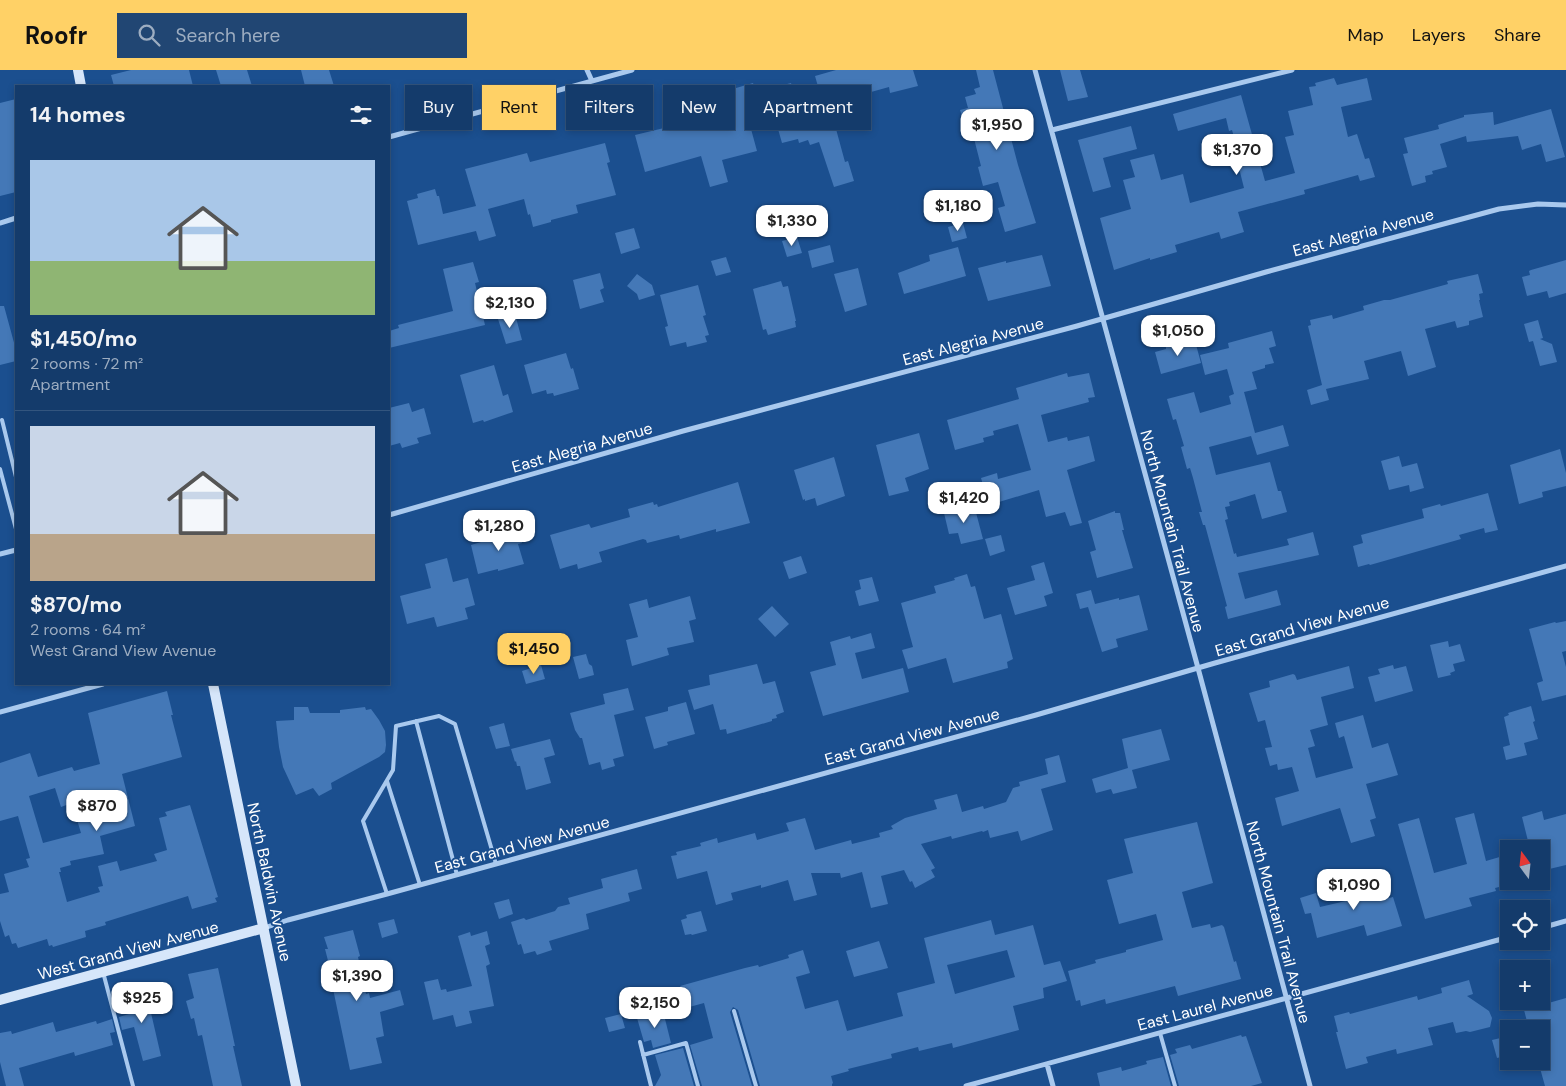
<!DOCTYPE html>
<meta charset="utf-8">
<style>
body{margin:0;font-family:"DM Sans",sans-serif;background:#214673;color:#f1f3f6;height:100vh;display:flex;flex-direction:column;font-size:19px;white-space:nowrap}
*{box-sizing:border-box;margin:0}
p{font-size:16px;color:#9dadc1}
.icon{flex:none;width:28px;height:28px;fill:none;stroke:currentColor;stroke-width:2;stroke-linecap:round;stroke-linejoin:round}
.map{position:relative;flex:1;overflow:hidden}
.side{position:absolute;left:15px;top:15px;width:375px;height:600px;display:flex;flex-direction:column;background:#143b6b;border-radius:0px;box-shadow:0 2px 8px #0003,0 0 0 1px #33557e}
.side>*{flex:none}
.hud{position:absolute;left:405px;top:15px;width:475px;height:45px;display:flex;gap:10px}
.needle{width:32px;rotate:345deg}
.controls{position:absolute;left:1500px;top:770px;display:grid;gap:10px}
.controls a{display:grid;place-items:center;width:50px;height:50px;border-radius:0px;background:#143b6b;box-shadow:0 2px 8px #0003,0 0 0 1px #33557e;font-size:25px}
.price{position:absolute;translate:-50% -42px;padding:0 11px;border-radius:10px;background:#fff;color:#222;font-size:16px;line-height:32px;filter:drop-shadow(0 1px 2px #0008)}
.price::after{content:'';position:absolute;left:50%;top:30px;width:15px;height:11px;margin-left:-8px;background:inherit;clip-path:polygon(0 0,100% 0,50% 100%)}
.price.on{background:#ffd166;color:#111}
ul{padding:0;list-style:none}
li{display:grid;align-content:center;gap:10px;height:265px;padding:0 15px}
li+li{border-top:1px solid #33557e}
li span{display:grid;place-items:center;height:155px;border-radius:0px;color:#555}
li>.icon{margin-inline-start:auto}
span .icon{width:90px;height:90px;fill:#fffc;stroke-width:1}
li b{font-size:21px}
h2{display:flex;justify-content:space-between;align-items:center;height:60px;padding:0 15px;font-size:21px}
.pill{padding:0 18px;border-radius:0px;background:#143b6b;box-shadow:0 2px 8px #0003,0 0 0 1px #33557e;font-size:18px;line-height:45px}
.pill.on{background:#ffd166;color:#111}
header{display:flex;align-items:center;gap:30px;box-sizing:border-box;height:70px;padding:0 25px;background:#ffd166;color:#111}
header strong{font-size:24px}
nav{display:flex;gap:28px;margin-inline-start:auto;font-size:18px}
.search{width:350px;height:45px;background:#214673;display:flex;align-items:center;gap:12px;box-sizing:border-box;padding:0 18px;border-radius:0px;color:#9dadc1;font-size:19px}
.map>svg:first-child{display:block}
</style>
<header>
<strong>Roofr</strong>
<div class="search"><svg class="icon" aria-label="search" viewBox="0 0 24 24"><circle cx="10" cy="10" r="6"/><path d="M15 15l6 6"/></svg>Search here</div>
<nav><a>Map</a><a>Layers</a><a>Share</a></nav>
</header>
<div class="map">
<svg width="1566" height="1016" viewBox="0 0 1566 1016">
<rect width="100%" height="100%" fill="#1b4f8f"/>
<path fill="#4478b7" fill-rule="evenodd" d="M131 0H189L193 16H114L111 5Z
M216 0H247L252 16H221Z
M301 0H329L334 16H305Z
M836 0H913L918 16 890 23 889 17 846 29V31L837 34 838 38 833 40 835 47 833 48 845 92 848 91 854 111 834 117 819 72 810 75 808 70 799 73 798 69 782 73 776 52 751 59 757 81 722 90 728 112 710 117 701 86 645 102 635 65 693 51 692 50 731 39 726 21 753 13 756 22 791 13 795 27 819 20 815 6Z
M976 0H993L1018 95 1036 153 1005 162 998 138 1005 136 998 112 983 116 978 97 981 96 970 53 965 55 960 40 968 38 965 27 976 24 974 19 980 17Z
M1060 0H1080L1088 27 1068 31Z
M1334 8 1337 15 1367 8 1372 30 1341 37 1348 67 1357 64 1365 89 1369 88 1375 107 1360 111 1358 105 1304 120 1305 124 1238 142 1244 162 1221 169 1219 162 1175 175 1177 182 1150 190V188L1114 200 1100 148 1131 139 1123 110 1135 107 1130 90 1154 84 1161 110 1183 104 1190 133 1244 118 1236 86 1239 85 1232 60 1229 61 1226 48 1178 61 1173 44 1241 25 1265 111 1295 103 1285 67 1294 65 1288 41 1313 35 1309 17 1316 16 1315 13Z
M16 29V122L0 126V33Z
M1551 39 1565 87 1546 92 1541 74 1522 80 1518 66 1467 72 1466 66 1440 74 1447 97 1432 101 1433 104 1425 106 1426 112 1412 116 1403 84 1408 83 1404 68 1439 59 1438 55 1464 47V45L1493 42 1494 55Z
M1131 56 1137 79 1103 88 1111 117 1093 122 1078 70Z
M605 73 610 92 607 93 616 125 576 135 578 143 551 150V152L533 157 530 144 528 145 524 129 488 139 496 166 479 171 476 161 418 175 407 131 418 128 417 124 435 119 437 126H439L443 144 476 136 465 99 527 83 530 92Z
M963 153 967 168 952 172 948 157Z
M634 158 640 178 621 184 615 163Z
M797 167 802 183 787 187 782 171Z
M830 175 834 192 812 198 808 181Z
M958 177 966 206 904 224 898 203 930 191 929 185Z
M1042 185 1051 216 988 231 978 198 1006 191V193Z
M726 187 731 202 716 206 711 191Z
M1566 190V223L1549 228 1547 221 1527 226 1522 207 1530 205 1529 201 1531 200Z
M473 192 479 212 475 213 485 255 389 278V261L399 258 398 255 453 241 443 199Z
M858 198 867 235 845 242 834 204Z
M600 203 604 218 600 220 604 232 580 239 573 210Z
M637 204 652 215 655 225 639 230 637 224 627 216Z
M1478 204 1483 223 1479 224 1480 230H1479L1483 247 1469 251V255L1457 258 1455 251 1425 259 1436 297 1408 306 1401 281 1364 291 1369 309 1326 319 1329 330 1311 335 1307 320 1322 315 1308 256 1311 255 1310 250 1332 245 1333 249 1364 240 1363 236 1384 230H1390L1448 214 1447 211Z
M781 211 783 217 788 216 796 251H795L796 257 768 265 766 259 763 260 753 219Z
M698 215 706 245 703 246 709 265 705 266 707 272 687 277 686 272 670 276 665 257 668 256 660 225Z
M0 236H4L16 280V291L0 295Z
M515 244 522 270 506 274 498 249Z
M1538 250 1543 268 1540 269 1552 274 1557 292 1540 296 1533 271 1529 272 1524 254Z
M1272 261 1276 276 1269 278 1274 293 1265 295V298L1252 302 1257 319 1244 322 1255 363 1283 355 1289 376 1257 385 1251 366 1209 377 1216 405 1270 392 1278 421H1281L1287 442 1262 449 1255 424 1229 432 1230 436 1225 437 1228 449 1225 450 1234 484 1236 483 1237 487 1289 475 1287 469 1313 462 1319 485 1238 503 1245 529 1277 520 1281 535 1228 549 1225 537 1227 536 1205 455H1203L1199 442H1202L1193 408 1190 398 1187 399 1181 377 1184 376 1176 349 1173 350 1167 329 1194 322 1200 343 1231 334 1229 326 1234 324 1227 299 1205 305 1200 285 1229 278 1228 273Z
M1195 271 1201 293 1161 304 1155 282 1166 279V277Z
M566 283 571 299 573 298 579 319 554 326 553 323 547 324 546 320 532 324 524 295Z
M494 295 503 326 508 324 513 342 484 352 483 350 473 353 460 305Z
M1067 303 1068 307 1089 303 1095 327 1088 328 1089 332 1041 345 1048 372 1067 367 1068 371 1089 366 1095 391 1067 400 1082 453 1070 456 1065 442 1046 447 1039 420 989 435 981 408 997 403 998 409 1031 400 1018 354 993 361 994 365 983 368 984 372 955 380 947 350 1019 329 1016 318Z
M409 333 412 342 424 338 431 364 417 368 419 373 402 378 400 373 389 376V338Z
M919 363 929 399 905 408 909 421 889 426 876 375Z
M1560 379 1566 403V416L1542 422 1543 427 1519 434 1510 395Z
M1399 386 1402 397 1417 393 1424 418 1410 422 1409 415 1389 420 1381 391Z
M834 387 845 426 817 436 815 428 805 431V429L803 430 794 400Z
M738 412 750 453 716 462V459L680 469 679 465 647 473 646 470 643 469 599 482 602 492 578 499 577 494 560 499 550 465 589 454 591 458 630 447 628 439 653 432 654 435 657 434 658 437Z
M1488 423 1498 460 1485 463 1484 458 1459 465 1461 469 1370 495 1369 494 1358 497 1353 476 1363 473 1361 465 1424 448 1422 439 1440 434 1441 436Z
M974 435 983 469 961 474 958 463 949 464 944 443Z
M1115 441V443H1120L1124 460H1122L1133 498 1097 508 1090 482 1096 480 1088 451Z
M518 458 522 473 518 474 524 494 498 501V499L478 504 471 475 491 469 490 465Z
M1001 465 1005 481 990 486 985 469Z
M801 486 807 503 789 509 783 492Z
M447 488 453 512 468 508 475 535 465 538 468 549 437 557 434 547 407 554 400 526 431 518 425 494Z
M1044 492 1053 523 1044 526 1047 536 1015 545 1007 518 1035 510 1031 496Z
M967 504 971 517 975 516 984 549 1001 544 1013 589 1007 592 1008 598 953 613 946 588 908 599 902 580 913 577 901 533 936 523 934 516 955 510 954 508Z
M872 507 879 531 859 536 855 521 861 519 859 510Z
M1091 520 1095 534 1119 528V530L1139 525 1148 560 1116 569 1118 577 1102 582 1088 537 1080 539 1076 524Z
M690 526 696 549 689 551 694 572 667 578 669 585 632 596 626 570 638 567 629 534 647 529 649 538Z
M772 536 789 554 775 567 758 549Z
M1566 551V581L1562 582 1566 597V625L1542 631 1537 613 1543 611 1529 559 1555 552 1556 553Z
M871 563 875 578 855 583 862 609 903 598 909 622 823 646 810 602 836 595 830 572 850 566 851 569Z
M1448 571 1449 577 1460 574 1465 591 1453 594 1455 601 1450 603 1451 605 1438 608 1430 575Z
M586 584 589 594 592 596 594 605 579 609 573 587Z
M757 594 763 614 775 611 784 642 776 645 777 648 772 649V651L727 664 726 659 720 660 713 634 694 640 688 620 710 615 709 605Z
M541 595 545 609 526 614 522 601Z
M1393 595 1394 599 1406 596 1413 621 1375 632 1368 607 1380 604 1378 599Z
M1349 596 1354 618 1321 627 1328 655 1310 660 1315 676 1308 678 1316 708 1353 698 1344 666 1339 668 1335 653 1363 645 1372 678 1388 673 1398 705 1366 714 1376 748 1370 750 1375 766 1351 773 1340 738 1282 756 1275 728 1299 721 1292 697 1278 700 1277 694 1270 696 1265 678 1272 677 1265 650 1258 652 1249 623 1270 617 1269 611 1293 604 1295 605 1297 610Z
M628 618 634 640 614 645 624 686 613 689 615 696 602 700 600 692 589 695 582 668H580L575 660 570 643 605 634 603 624Z
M167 621 173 645H171L182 687 122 704 135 756 100 766 104 784 70 791 71 795 60 798 61 802H59L67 832 100 822 98 817 103 816 98 796 117 791 120 801 157 791 154 784 167 780 159 748 167 746 165 742 190 735 218 827 215 828 217 832 192 839 188 826 105 852 106 855 85 861 86 867 53 877 52 875 49 876 47 869 18 878 16 873 12 874 9 865 5 867 0 851V824L9 822 4 804 29 797 26 789 30 788 18 746 0 751V693L30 683 38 707 72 697 74 701 100 694 88 643ZM55 718 61 737 72 733 81 763 43 773 29 726Z
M686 632 695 664 667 672 668 675 654 679 645 647 668 641V637Z
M1531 636 1535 651 1533 652 1538 669 1524 673 1527 685 1506 690 1503 677 1510 675 1504 647 1509 645 1508 643Z
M294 637H308L310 643H340V640L365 637 366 640 371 639 379 650 385 661 386 675 385 682 379 687 331 713 332 719 319 726 313 718 296 725 283 697 279 677 276 651 294 650Z
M504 653 510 676 496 679 489 657Z
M1161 659 1170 690 1132 700 1137 718 1113 724 1111 719 1096 723 1092 709 1128 698 1122 669Z
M550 669 555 685 544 688 551 713 526 720 520 696H517L516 691 515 692 511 679Z
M1059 685 1066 712 1041 719 1053 760 1021 771 1018 761 990 768 988 760 983 762 982 761 952 769 951 766 921 774 935 798 931 800 935 807 915 818 912 811 910 812 904 800 881 806 888 834 871 838 862 802 841 808 840 803H811L817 825 794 831 788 810 761 818V815L731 823 733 830 716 835 707 801 677 809 671 786 677 785 676 782 701 776 700 773 717 768 718 773 755 763 757 770 789 761 786 753 805 748 815 780 851 770 852 774 880 767 879 763 893 759 891 756 905 748 937 739 934 730 957 724 962 742 983 736 984 739 1006 732 1013 718 1020 716 1019 712 1048 704 1045 689Z
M1542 741 1544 750 1566 744V795L1541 801V779H1530L1522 747Z
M1474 743 1486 791 1503 786 1509 811 1511 814 1495 818 1496 821 1469 828 1472 836 1425 849 1398 754 1419 748 1434 803 1467 794 1455 748Z
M1197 752 1213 813 1182 822 1192 858 1210 854 1211 858 1222 855 1224 857 1234 892 1236 891 1241 909 1178 926 1175 916 1106 934 1105 929 1081 936 1080 930 1076 931 1068 901 1096 893 1095 890 1126 882V880L1163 870 1156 844 1119 854 1107 810 1133 803 1124 769Z
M637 799 642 819 628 823 630 831 586 844 589 859 549 871 552 880 537 885 535 881 524 884 521 874 518 875 511 852 524 848 526 850 555 841 558 837 570 834 568 828 603 818 601 809Z
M1376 807 1382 830 1393 827 1402 856 1367 866 1364 855 1317 868 1311 843 1305 844 1300 828 1316 823 1320 837 1350 830 1346 815Z
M509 829 513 844 499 849 494 833Z
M701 841 707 861 692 865 691 864 685 865 681 850 687 848 686 845Z
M394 849 398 863 382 868 378 853Z
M991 850 995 865 1033 855 1044 895 1060 891 1067 911 1043 918 1044 928 1013 936 1019 960 953 978 952 973 919 981 918 977 891 984 892 988 848 999 849 1001 831 1006 833 1013 832 1014V1016H760L738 940 733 937 730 942 752 1016H702L690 975 713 968 704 933 671 942 665 923 681 918 680 916 745 898 758 895 759 897 789 888 788 885 803 880 810 903 796 907 805 939 838 930 847 961 903 946 897 923 935 913 924 868ZM1007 880 1015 907 955 924 947 895Z
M353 860 360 886 358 887 366 924 369 923 370 928 400 920 404 935 380 942 384 966 376 968 382 993 350 1000 332 914H334L325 879H328L324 867Z
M487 861 490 874 485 876 490 894 486 896 494 936 469 941 472 953 456 957 453 945 433 950 424 912 438 909 441 920 446 919 447 922 472 916 458 866 470 862 471 866Z
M879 871 888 898 854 907 846 881Z
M218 898 235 976H233L242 1016H213L202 965 198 966 194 948 191 949 186 931 194 928 188 904Z
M1469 910 1473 924 1467 926 1489 941 1492 948 1490 957 1470 962 1466 961 1456 963 1453 952 1428 958 1433 975 1397 984 1396 979 1366 987 1368 993 1346 999 1336 962H1338L1334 946 1349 942 1350 944 1417 926 1418 930 1442 923 1441 918Z
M145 917 161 986 143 991 134 957 122 960 119 947 129 944 125 925 133 924 132 921Z
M1566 928V1016H1545L1538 991H1541V959H1529L1524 940Z
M663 941 671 973 653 978 651 970 644 972 637 948Z
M621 944 625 958 609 962 605 948Z
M112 949 115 962 110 963 113 975 75 986 74 982 19 998 24 1016H6L0 992V963L11 961 12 964 53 952 56 962 96 951 97 954Z
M1241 965 1242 967 1246 966 1262 1013 1251 1016H1179L1170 985 1177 983 1175 979 1190 975 1192 979Z
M1509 966V985L1497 988 1492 970Z
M683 978 694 1016H655L661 1005 655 985Z
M1163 987 1171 1016H1100L1097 1003 1121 997 1122 1001 1147 994 1146 991Z"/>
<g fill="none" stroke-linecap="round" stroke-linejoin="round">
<path stroke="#a9c9ee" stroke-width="4" d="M2 350 16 407
M0 399 16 459
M416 651 457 805
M387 711 420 815
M387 824 363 751 393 700 396 656 439 646 455 654 496 794
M103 902 133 1016
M734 941 756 1016
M1160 963 1175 1016
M640 972 651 1016
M643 985 686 973 698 1016"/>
<path stroke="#a9c9ee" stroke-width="5" d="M587 0 592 11
M1035 0 1198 598 1310 1016
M1052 60 1292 0
M389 67 632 0
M0 153 16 148
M389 445 683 361 1077 256 1266 202 1499 139 1538 134 1566 135
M0 484 16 480
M0 642 103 614
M264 858 288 850 387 824 1036 645 1215 593 1566 496
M1541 858 1566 851
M1047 994 1053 1016
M966 1016 1509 867"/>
<path stroke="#d6e6fa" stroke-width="10" d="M78 0 81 16
M213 614 296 1016
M0 930 264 858"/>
</g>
<g text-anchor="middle" stroke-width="4" stroke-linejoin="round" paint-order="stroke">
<g font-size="16" fill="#fff" stroke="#1b4f8f">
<text transform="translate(1363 162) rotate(-15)" y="6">East Alegria Avenue</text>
<text transform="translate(973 271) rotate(-15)" y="6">East Alegria Avenue</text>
<text transform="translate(582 377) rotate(-16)" y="6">East Alegria Avenue</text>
<text transform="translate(1173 461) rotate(75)" y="6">North Mountain Trail Avenue</text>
<text transform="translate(1302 556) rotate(-16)" y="6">East Grand View Avenue</text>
<text transform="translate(912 666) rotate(-15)" y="6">East Grand View Avenue</text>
<text transform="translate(522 774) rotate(-15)" y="6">East Grand View Avenue</text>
<text transform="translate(270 812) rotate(78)" y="6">North Baldwin Avenue</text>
<text transform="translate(1279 852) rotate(75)" y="6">North Mountain Trail Avenue</text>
<text transform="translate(128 880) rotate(-15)" y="6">West Grand View Avenue</text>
<text transform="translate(1205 937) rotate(-15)" y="6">East Laurel Avenue</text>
</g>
</g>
</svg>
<div class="controls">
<a><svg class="needle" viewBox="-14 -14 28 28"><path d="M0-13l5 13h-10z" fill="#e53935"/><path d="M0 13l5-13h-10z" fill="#9dadc1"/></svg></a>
<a><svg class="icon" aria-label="locate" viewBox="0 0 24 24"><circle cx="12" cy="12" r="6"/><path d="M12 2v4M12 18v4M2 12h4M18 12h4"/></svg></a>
<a>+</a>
<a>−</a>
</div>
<b class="price" style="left:997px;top:81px">$1,950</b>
<b class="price" style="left:1237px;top:106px">$1,370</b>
<b class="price" style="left:958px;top:162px">$1,180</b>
<b class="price" style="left:792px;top:177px">$1,330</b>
<b class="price" style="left:510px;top:259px">$2,130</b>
<b class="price" style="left:1178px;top:287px">$1,050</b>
<b class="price" style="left:964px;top:454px">$1,420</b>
<b class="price" style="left:499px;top:482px">$1,280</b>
<b class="price on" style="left:534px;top:605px">$1,450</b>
<b class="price" style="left:97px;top:762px">$870</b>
<b class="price" style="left:1354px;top:841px">$1,090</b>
<b class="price" style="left:357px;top:932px">$1,390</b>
<b class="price" style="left:142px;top:954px">$925</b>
<b class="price" style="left:655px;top:959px">$2,150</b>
<div class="hud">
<a class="pill">Buy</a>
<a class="pill on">Rent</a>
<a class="pill">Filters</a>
<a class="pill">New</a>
<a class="pill">Apartment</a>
</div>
<section class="side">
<h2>14 homes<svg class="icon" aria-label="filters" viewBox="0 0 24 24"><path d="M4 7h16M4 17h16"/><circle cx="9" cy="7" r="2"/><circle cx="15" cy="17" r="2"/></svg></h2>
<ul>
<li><span style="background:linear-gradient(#a9c7e8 65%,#8fb573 0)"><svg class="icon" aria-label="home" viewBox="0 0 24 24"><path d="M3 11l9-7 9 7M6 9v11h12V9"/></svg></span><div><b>$1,450/mo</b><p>2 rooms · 72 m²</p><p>Apartment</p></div></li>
<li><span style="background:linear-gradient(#c9d6e8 70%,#b9a48a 0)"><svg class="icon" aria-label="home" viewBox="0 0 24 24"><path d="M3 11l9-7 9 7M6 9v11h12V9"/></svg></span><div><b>$870/mo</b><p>2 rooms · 64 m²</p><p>West Grand View Avenue</p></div></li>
</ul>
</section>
</div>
